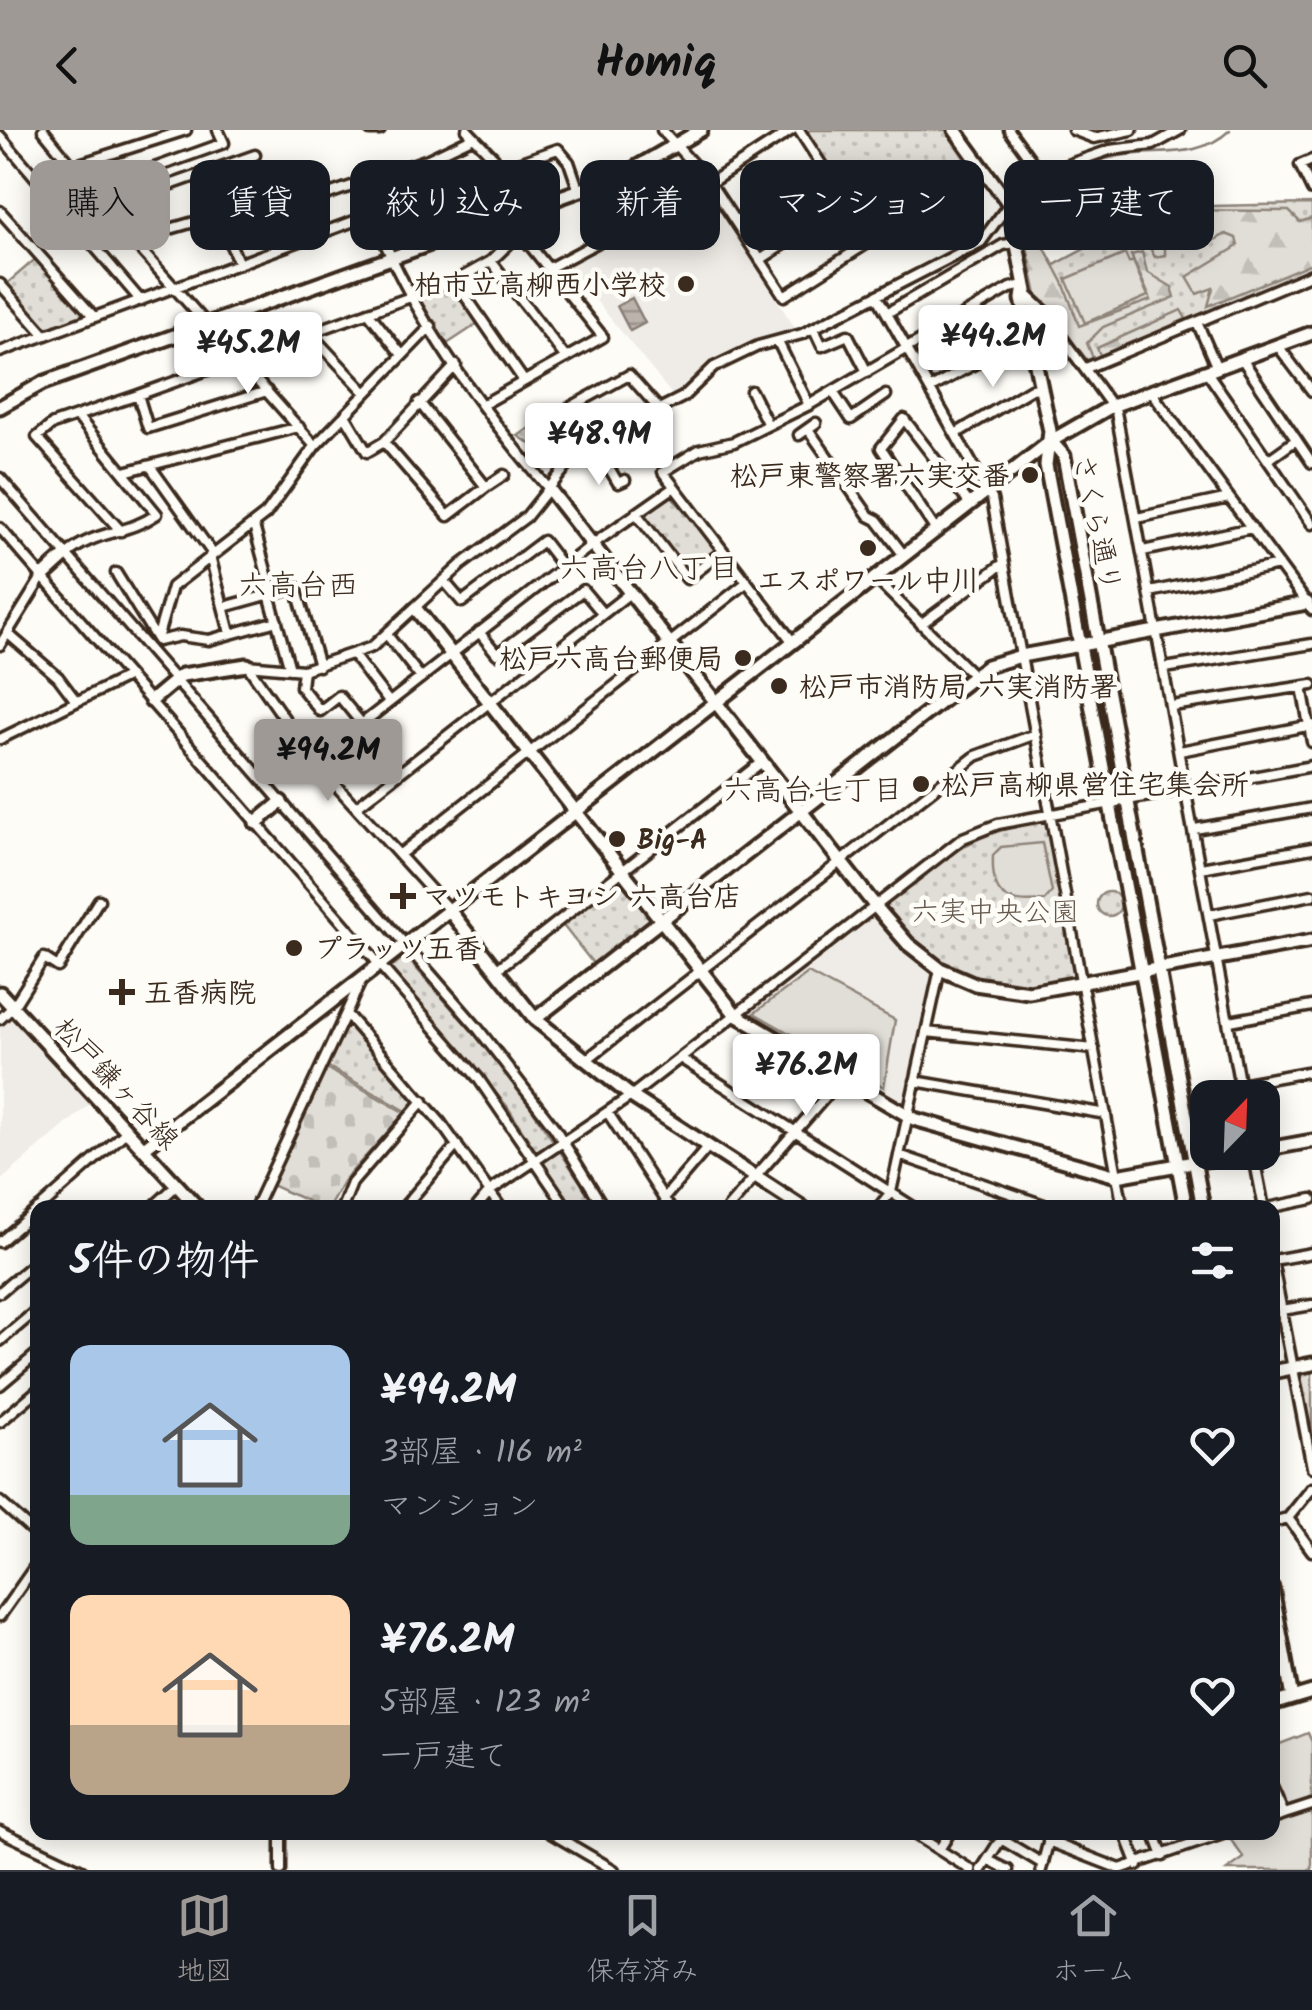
<!DOCTYPE html>
<html lang="ja">
<meta charset="utf-8">
<style>
body{margin:0;font-family:Kalam,"Klee One",sans-serif;background:#20242c;color:#f1f3f6;height:100vh;display:flex;flex-direction:column;font-size:38px;white-space:nowrap}
*{box-sizing:border-box;margin:0}
p{font-size:32px;color:#9ea1a6}
.icon{flex:none;width:55px;height:55px;fill:none;stroke:currentColor;stroke-width:2;stroke-linecap:round;stroke-linejoin:round}
.map{position:relative;flex:1;overflow:hidden}
.panel{position:absolute;left:30px;top:1070px;width:1250px;height:640px;display:flex;flex-direction:column;background:#171b24;border-radius:20px;box-shadow:0 5px 25px #0003}
.panel>*{flex:none}
.banner{position:absolute;left:30px;top:30px;width:1252px;height:90px;display:flex;gap:20px}
.needle{width:65px;rotate:23deg}
.fabs{position:absolute;left:1190px;top:950px;display:grid;gap:20px}
.fabs a{display:grid;place-items:center;width:90px;height:90px;border-radius:20px;background:#171b24;box-shadow:0 5px 25px #0003;font-size:50px}
.price{position:absolute;translate:-50% -85px;padding:0 22px;border-radius:10px;background:#fff;color:#222;font-size:32px;line-height:65px;filter:drop-shadow(0 2px 5px #0008)}
.price::after{content:'';position:absolute;left:50%;top:60px;width:30px;height:22px;margin-left:-15px;background:inherit;clip-path:polygon(0 0,100% 0,50% 100%)}
.price.on{background:#9f9995;color:#111}
ul{padding:0;list-style:none}
li{display:flex;align-items:center;gap:30px;height:250px;padding:0 40px}
li span{display:grid;place-items:center;flex:none;width:280px;height:200px;border-radius:20px;color:#555}
li>.icon{margin-inline-start:auto}
span .icon{width:120px;height:120px;fill:#fffc;stroke-width:1}
li b{font-size:42px}
h2{display:flex;justify-content:space-between;align-items:center;height:120px;padding:0 40px;font-size:42px}
.tag{padding:0 35px;border-radius:20px;background:#171b24;box-shadow:0 5px 25px #0003;font-size:35px;line-height:90px}
.tag.on{background:#9f9995;color:#111}
header{display:flex;justify-content:space-between;align-items:center;height:130px;padding:0 40px;background:#9f9995;color:#111;font-size:45px;font-weight:600}
.dock{display:flex;justify-content:space-around;align-items:center;height:140px;border-top:2px solid #363941;background:#171b24;font-size:28px;color:#9ea1a6}
.dock a{display:grid;justify-items:center;gap:5px}
.dock .on{color:#9f9995}
.map>svg:first-child{display:block}
</style>
<header><svg class="icon" aria-label="back" viewBox="0 0 24 24"><path d="M15 5l-7 7 7 7"/></svg>Homiq<svg class="icon" aria-label="search" viewBox="0 0 24 24"><circle cx="10" cy="10" r="6"/><path d="M15 15l6 6"/></svg></header>
<div class="map">
<svg width="1312" height="1740" viewBox="0 0 1312 1740">
<defs>
<pattern id="grass-dots" width="8" height="8" patternUnits="userSpaceOnUse" patternTransform="scale(2.5)"><rect width="8" height="8" fill="#e1ded7"/><path d="M2 2h.1M6 6h.1" fill="none" stroke="#c2bfb8" stroke-width="1.8" stroke-linecap="round"/></pattern>
<pattern id="forest-firs" width="22" height="20" patternUnits="userSpaceOnUse" patternTransform="scale(2.5)"><rect width="22" height="20" fill="#e1ded7"/><path d="M5 1l3.5 6h-7zM16 11l3.5 6h-7z" fill="#c2bfb8"/></pattern>
<pattern id="cemetery-stones" width="16" height="16" patternUnits="userSpaceOnUse" patternTransform="scale(2.5)"><rect width="16" height="16" fill="#e1ded7"/><path d="M2 7V4a2 2 0 0 1 4 0v3zM10 15v-3a2 2 0 0 1 4 0v3z" fill="#c2bfb8"/></pattern>
<pattern id="water-rules" width="6" height="5" patternUnits="userSpaceOnUse" patternTransform="scale(2.5)"><rect width="6" height="5" fill="#bbb4ad"/><path d="M0 2.5h6" fill="none" stroke="#99938c"/></pattern>
</defs>
<rect width="100%" height="100%" fill="#fdfcf7"/>
<filter id="ink" filterUnits="userSpaceOnUse"><feTurbulence type="fractalNoise" baseFrequency=".01" numOctaves="2"/><feDisplacementMap in="SourceGraphic" scale="20" xChannelSelector="R" yChannelSelector="G"/><feConvolveMatrix kernelMatrix="1 2 1 2 8 2 1 2 1" color-interpolation-filters="sRGB"/></filter>
<g filter="url(#ink)">
<path fill="#efece7" d="M709 62 796 200 751 213 707 233 673 266 566 133Z
M873 784 935 841 905 978 746 886V882Z
M8 887H15L91 973 0 1051V894Z"/>
<path fill="url(#grass-dots)" stroke="#8e847a" stroke-width="2.5" d="M810 0H946L977 48 949 70 871 105 806 3Z
M1312 74V140L1091 233 1086 232 1035 166 1032 147 1163 77Z
M39 126 94 187 44 204 3 157Z
M450 156 479 193 447 214 419 171Z
M541 290 552 301 534 316 518 306Z
M1054 332H1059L1074 405 1070 409 1064 406Z
M670 364 716 419 690 444 642 388Z
M1072 426H1077L1092 499 1088 502 1082 499Z
M1090 525 1095 526 1107 580 1103 584 1097 581Z
M1103 602 1111 604 1121 657 1117 661 1111 658Z
M1119 684 1126 686 1134 748H1129Z
M1044 690 1050 694 1077 847 1074 852C993 862 939 846 886 782V774C947 727 965 704 1044 690Z
M617 749H623L652 791 595 836 561 793Z
M1097 774a12 12 0 1 1 24 0a12 12 0 1 1-24 0Z
M1133 765 1141 767 1152 828 1149 831 1144 830Z
M405 826 504 937 597 1077H571L507 976 388 840Z
M1150 854 1157 856 1167 930 1162 929Z
M347 896 354 897 416 968 408 982 327 936Z
M1167 947 1174 949 1188 1020 1184 1023 1179 1022Z
M1312 1238V1337L1297 1244Z"/>
<path fill="url(#forest-firs)" stroke="#8e847a" stroke-width="2.5" d="M1162 80 1289 81 1300 92 1312 88V133L1208 176 1213 158 1197 164 1187 147 1238 116 1236 108 1226 104 1213 111 1207 96 1177 91 1165 113V125L1155 127 1151 120 1164 93 1137 113 1120 111 1114 101Z
M1034 98 1063 152 1079 196 1151 170 1131 125 1142 122 1147 142 1172 157 1175 167 1103 197 1087 213 1093 228 1087 230 1037 165 1026 112Z
M1181 180 1186 189 1101 227 1097 218Z"/>
<path fill="url(#cemetery-stones)" stroke="#8e847a" stroke-width="2.5" d="M326 938 405 983 345 1049 329 1077H320L269 1054Z"/>
<path fill="#e1ded7" stroke="#8e847a" stroke-width="2.5" d="M900 45 921 78 884 101 864 68Z
M1125 124 1129 133 1133 131 1148 166 1085 193 1066 149Z
M1042 713 1052 762 1044 771C1005 774 991 768 993 725L1001 717Z
M808 843 895 890 884 957 754 883Z
M1308 1603 1312 1612V1672L1288 1679 1273 1650 1272 1617Z
M1312 1678V1740H1227L1244 1728 1228 1706 1272 1702 1273 1691Z"/>
<path fill="url(#water-rules)" stroke="#887d74" stroke-width="2.5" d="M632 168 645 193 630 201 617 176Z"/>
<g fill="none" stroke-linecap="round" stroke-linejoin="round">
<path stroke="#887d74" stroke-width="2.5" d="M1021 72C1052 52 1083 32 1119 26 1160 19 1198 30 1230 0"/>
<defs>
<path id="street" d="M43 0 132 110 315 316
M370 0H380
M467 0 494 28 498 39
M662 0 710 53 784 166 871 111 951 72 987 45
M799 0 871 111
M1009 0 1041 44
M1073 0 1094 8 1132 0
M0 6 141 171
M1312 30 1300 35 1312 60
M70 37 186 0
M362 53 373 84 558 19 569 32 579 61
M90 61 224 13 218 0
M105 78 255 25
M0 81 94 187
M218 85 239 134
M735 91 821 35
M132 110 218 85 295 76 428 29 472 8
M760 130 846 74
M491 131 566 228
M549 138 710 53 792 0
M455 151 524 251
M0 154 44 204
M877 166 992 369 1123 1078
M368 182 402 225
M887 183 1003 115 1016 113
M1044 183 1116 282 1242 968
M814 199 822 216 848 205 867 242
M308 201 366 263
M778 212 809 275
M1278 216 1312 261
M0 222 373 84C411 185 479 277 549 359
M1242 229 1312 333
M1086 238 1197 192
M1217 238 1197 192 1312 144
M1207 242 1312 394
M931 258 1029 204
M751 261 768 295
M833 262 851 289 886 265
M1152 263 1312 480
M138 265 455 151 491 131 520 103 603 207 482 275
M345 285 367 322 384 312 456 235
M808 299 869 386 877 390 903 424
M957 303 1031 259 1042 258
M799 305 816 293
M384 312 448 386 486 357 419 272
M594 312 618 353 625 350
M578 322 547 290 629 245 659 279
M1268 330 1296 310
M150 336 213 424
M124 342 299 297
M0 348 476 896 554 997 604 1078
M486 357 504 345
M636 383 687 449 722 422
M1137 388 1229 368
M254 396 272 463
M0 398 478 948 567 1078
M935 399 881 318 904 289 969 373
M121 401 37 307 53 294 138 265 148 298 267 261
M1143 421 1252 398
M66 425C96 399 125 406 157 384L77 286
M210 426 230 503
M116 443 158 511 180 506 209 510 277 491
M874 447 973 545
M445 452 462 472 543 411 563 437
M1150 462 1279 435
M269 464 290 539
M224 477 296 457 319 536
M921 494 1004 433
M479 502 497 524 583 460 603 484
M7 503 58 547 76 571
M387 505 421 548
M157 509 172 457 266 384 315 316 431 196
M792 511 663 342 699 320 734 312 809 275 1010 158 1024 155
M0 515 42 447
M353 525 389 572
M247 535 303 540 372 517 461 435 526 387 578 322 599 309 683 267 714 237 758 216 802 204 981 112 1020 59 1041 44 1110 20 1153 15 1180 0
M247 535 314 631 449 780
M1165 538 1312 514
M303 540 301 557 320 581 339 566 362 594
M1302 557 1312 612
M1172 576 1312 555
M0 609 129 546
M1180 621 1312 595
M314 631 593 414 673 358
M356 677 631 462
M1195 699 1312 678
M399 725 746 453
M1201 738 1312 718
M1209 785 1312 765
M496 840 763 631
M348 886 441 993 501 1078
M0 889 13 877 44 828 58 837 99 770
M1230 891 1312 876
M926 902 1094 919
M680 928 915 1078
M586 930 976 626 1036 604
M915 951 1106 984
M1240 954 1312 941
M608 983 670 1078
M1253 1022 1264 1078
M899 1025 1053 1078
M665 1067 707 1018
M40 1078 127 1001
M152 1078 177 1055
M255 1078 361 851
M342 1078 352 1053 423 971
M403 1078 457 1015
M476 1078 490 1061 631 966 963 708 998 694 1312 636
M728 1078 841 949
M878 1078 891 1062 940 839
M1268 1078 1312 1069
M0 1112 38 1079
M1272 1130 1312 1337
M1273 1130 1312 1123
M0 1162 38 1130
M1282 1180 1312 1175
M0 1211 38 1179
M0 1255 38 1223
M0 1292 38 1260
M0 1372 38 1406
M1288 1388 1312 1421
M1272 1392 1288 1388 1312 1358
M0 1486 38 1432
M1272 1657 1284 1684
M1272 1688 1312 1675
M0 1701 82 1740
M549 1702 614 1740
M911 1702 971 1740
M1125 1702 1138 1735
M1154 1702 1163 1726
M1001 1709 1043 1734
M1048 1711 1120 1739 1229 1702
M939 1720 950 1702
M988 1730 1008 1740
M281 1740V1702
M981 1740 1001 1709 991 1702
M1041 1740 1051 1702"/>
<path id="secondary" d="M955 0 1009 74 1026 161
M1024 155 1022 169 1050 301 1046 335 1186 1078
M1028 168 1044 183
M0 277 43 253 625 44 701 0
M1051 311 1064 326 1203 1078
M549 359 876 777 908 814 940 839 975 854 1029 862 1312 811
M42 447 66 425
M416 479 736 885 914 989 1117 1046 1250 1022
M151 571 182 545 247 535
M256 693 281 672
M449 780 535 889 631 966 803 1078
M0 863 198 1078
M535 889 987 536 1021 526 1307 473
M144 1018 1051 311 1112 276 1312 203
M1262 1020 1312 1011
M1272 1242 1312 1234
M1272 1458 1292 1568
M1272 1574 1312 1562"/>
</defs>
<use href="#street" stroke="#3b2a1e" stroke-width="15"/>
<use href="#secondary" stroke="#3b2a1e" stroke-width="19"/>
<use href="#street" stroke="#fdfcf7" stroke-width="8"/>
<use href="#secondary" stroke="#fdfcf7" stroke-width="11"/>
</g>
</g>
<g fill="#3b2a1e" stroke="#fdfcf7" stroke-width="4">
<circle cx="686" cy="154" r="10"/>
<circle cx="1030" cy="345" r="10"/>
<circle cx="868" cy="418" r="10"/>
<circle cx="743" cy="528" r="10"/>
<circle cx="779" cy="556" r="10"/>
<circle cx="921" cy="654" r="10"/>
<circle cx="617" cy="709" r="10"/>
<path d="M398 751h10v10h10v10h-10v10h-10v-10h-10v-10h10z"/>
<circle cx="294" cy="818" r="10"/>
<path d="M117 847h10v10h10v10h-10v10h-10v-10h-10v-10h10z"/>
</g>
<g text-anchor="middle" stroke-width="9" stroke-linejoin="round" paint-order="stroke">
<g font-size="28" font-weight="bold" fill="#3b2a1e" stroke="#fdfcf7" text-anchor="start">
<text x="666" y="164" text-anchor="end">柏市立高柳西小学校</text>
<text x="1010" y="355" text-anchor="end">松戸東警察署六実交番</text>
<text x="868" y="460" text-anchor="middle">エスポワール中川</text>
<text x="723" y="538" text-anchor="end">松戸六高台郵便局</text>
<text x="799" y="566">松戸市消防局 六実消防署</text>
<text x="941" y="664">松戸高柳県営住宅集会所</text>
<text x="637" y="719">Big-A</text>
<text x="423" y="776">マツモトキヨシ 六高台店</text>
<text x="314" y="828">プラッツ五香</text>
<text x="144" y="872">五香病院</text>
</g>
<g font-size="28" fill="#3b2a1e" stroke="#fdfcf7">
<text transform="translate(1098 393) rotate(78)" y="10">さくら通り</text>
<text transform="translate(117 953) rotate(47)" y="10">松戸鎌ヶ谷線</text>
</g>
<g font-size="28" fill="#64574c" stroke="#fdfcf7">
<text x="995" y="791">六実中央公園</text>
</g>
<g font-size="30" fill="#3b2a1e" stroke="#fdfcf7">
<text x="649" y="448">六高台八丁目</text>
<text x="298" y="465">六高台西</text>
<text x="813" y="670">六高台七丁目</text>
</g>
</g>
</svg>
<div class="fabs">
<a><svg class="needle" viewBox="-14 -14 28 28"><path d="M0-13l5 13h-10z" fill="#e53935"/><path d="M0 13l5-13h-10z" fill="#9ea1a6"/></svg></a>
</div>
<b class="price" style="left:993px;top:260px">¥44.2M</b>
<b class="price" style="left:248px;top:267px">¥45.2M</b>
<b class="price" style="left:599px;top:358px">¥48.9M</b>
<b class="price on" style="left:328px;top:674px">¥94.2M</b>
<b class="price" style="left:806px;top:989px">¥76.2M</b>
<div class="banner">
<a class="tag on">購入</a>
<a class="tag">賃貸</a>
<a class="tag">絞り込み</a>
<a class="tag">新着</a>
<a class="tag">マンション</a>
<a class="tag">一戸建て</a>
</div>
<section class="panel">
<h2>5件の物件<svg class="icon" aria-label="filters" viewBox="0 0 24 24"><path d="M4 7h16M4 17h16"/><circle cx="9" cy="7" r="2"/><circle cx="15" cy="17" r="2"/></svg></h2>
<ul>
<li><span style="background:linear-gradient(#a9c7e8 75%,#7fa58c 0)"><svg class="icon" aria-label="home" viewBox="0 0 24 24"><path d="M3 11l9-7 9 7M6 9v11h12V9"/></svg></span><div><b>¥94.2M</b><p>3部屋 · 116 m²</p><p>マンション</p></div><svg class="icon" aria-label="heart" viewBox="0 0 24 24"><path d="M12 20l-8-8c-3-5 5-10 8-4 3-6 11-1 8 4z"/></svg></li>
<li><span style="background:linear-gradient(#ffd9b3 65%,#b9a48a 0)"><svg class="icon" aria-label="home" viewBox="0 0 24 24"><path d="M3 11l9-7 9 7M6 9v11h12V9"/></svg></span><div><b>¥76.2M</b><p>5部屋 · 123 m²</p><p>一戸建て</p></div><svg class="icon" aria-label="heart" viewBox="0 0 24 24"><path d="M12 20l-8-8c-3-5 5-10 8-4 3-6 11-1 8 4z"/></svg></li>
</ul>
</section>
</div>
<nav class="dock">
<a class="on"><svg class="icon" aria-label="map" viewBox="0 0 24 24"><path d="M3 6l6-2 6 2 6-2v14l-6 2-6-2-6 2zM9 4v14M15 6v14"/></svg>地図</a>
<a><svg class="icon" aria-label="saved" viewBox="0 0 24 24"><path d="M7 4h10v16l-5-4-5 4z"/></svg>保存済み</a>
<a><svg class="icon" aria-label="home" viewBox="0 0 24 24"><path d="M3 11l9-7 9 7M6 9v11h12V9"/></svg>ホーム</a>
</nav>
